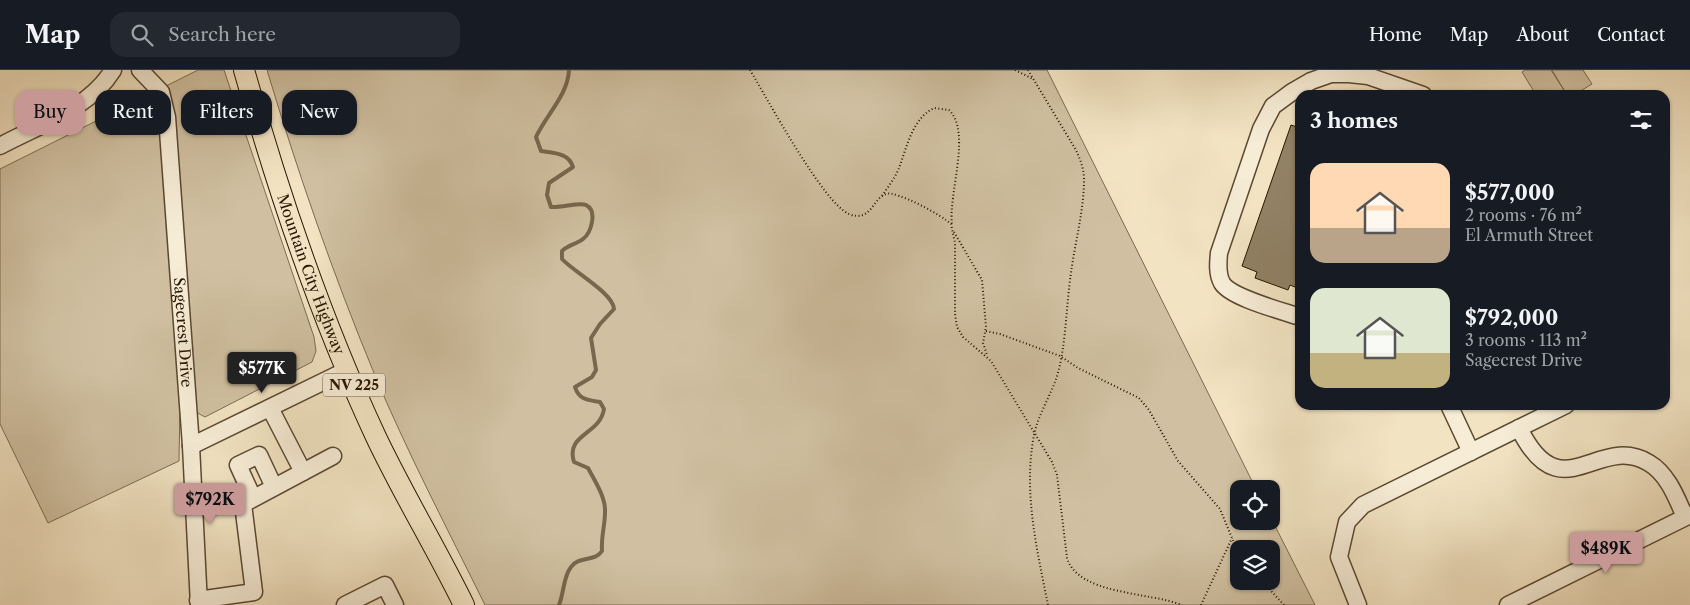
<!DOCTYPE html>
<meta charset="utf-8">
<style>
body{margin:0;font-family:"Libre Caslon Text",serif;background:#242831;color:#f1f3f6;height:100vh;display:flex;flex-direction:column;font-size:19px;white-space:nowrap}
*{box-sizing:border-box;margin:0}
p{font-size:16px;color:#9ea1a6}
.icon{flex:none;width:28px;height:28px;fill:none;stroke:currentColor;stroke-width:2;stroke-linecap:round;stroke-linejoin:round}
.map{position:relative;flex:1;overflow:hidden}
.sheet{position:absolute;left:1295px;top:20px;width:375px;height:320px;display:flex;flex-direction:column;background:#171b24;border-radius:15px;box-shadow:0 1px 4px #0004}
.sheet>*{flex:none}
.guide{position:absolute;left:15px;top:20px;width:475px;height:45px;display:flex;gap:10px}
.tools{position:absolute;left:1230px;top:410px;display:grid;gap:10px}
.tools a{display:grid;place-items:center;width:50px;height:50px;border-radius:10px;background:#171b24;box-shadow:0 1px 4px #0004;font-size:25px}
.price{position:absolute;translate:-50% -42px;padding:0 11px;border-radius:5px;background:#c59692;color:#111;font-size:16px;line-height:32px;filter:drop-shadow(0 1px 2px #0008)}
.price::after{content:'';position:absolute;left:50%;top:30px;width:15px;height:11px;margin-left:-8px;background:inherit;clip-path:polygon(0 0,100% 0,50% 100%)}
.price.on{background:#222;color:#fff}
ul{padding:0;list-style:none}
li{display:flex;align-items:center;gap:15px;height:125px;padding:0 15px}
li span{display:grid;place-items:center;flex:none;width:140px;height:100px;border-radius:15px;color:#555}
li>.icon{margin-inline-start:auto}
span .icon{width:60px;height:60px;fill:#fffc;stroke-width:1}
li b{font-size:21px}
h2{display:flex;justify-content:space-between;align-items:center;height:60px;padding:0 15px;font-size:21px}
.pill{padding:0 18px;border-radius:15px;background:#171b24;box-shadow:0 1px 4px #0004;font-size:18px;line-height:45px}
.pill.on{background:#c59692;color:#111}
header{display:flex;align-items:center;gap:30px;box-sizing:border-box;height:70px;padding:0 25px;background:#171b24;border-bottom:1px solid #363941}
header strong{font-size:24px}
nav{display:flex;gap:28px;margin-inline-start:auto;font-size:18px}
.search{width:350px;height:45px;background:#242831;display:flex;align-items:center;gap:12px;box-sizing:border-box;padding:0 18px;border-radius:15px;color:#9ea1a6;font-size:19px}
.map>svg:first-child{display:block}
</style>
<header>
<strong>Map</strong>
<div class="search"><svg class="icon" aria-label="search" viewBox="0 0 24 24"><circle cx="10" cy="10" r="6"/><path d="M15 15l6 6"/></svg>Search here</div>
<nav><a>Home</a><a>Map</a><a>About</a><a>Contact</a></nav>
</header>
<div class="map">
<svg width="1690" height="535" viewBox="0 0 1690 535">
<rect width="100%" height="100%" fill="#f2e3c2"/>
<filter id="stains"><feTurbulence type="fractalNoise" baseFrequency=".004" numOctaves="4"/><feColorMatrix values="0 0 0 0 .2 0 0 0 0 .09 0 0 0 0 .02 0 0 0 .5 -.17"/></filter>
<radialGradient id="worn" r=".72"><stop offset=".6" stop-color="#630" stop-opacity="0"/><stop offset="1" stop-color="#630" stop-opacity=".3"/></radialGradient>
<path fill="#d0c0a1" stroke="#7c6b51" fill-rule="evenodd" d="M198 0H224L314 267 316 281 312 292 205 347C194 342 193 337 180 332L179 391 48 453 0 354V99Z
M267 0H1047L1256 419H1239V451H1271V448L1315 535H485C447 458 407 382 374 303 333 204 298 103 267 0ZM1239 479H1271V511H1239Z
M1525 0H1551L1567 25H1536L1522 2Z
M1552 0H1583L1592 14 1574 25H1567Z"/>
<g fill="none" stroke-linecap="round" stroke-linejoin="round">
<path stroke="#78674d" stroke-width="4" d="M559 535C564 523 563 507 571 497 578 486 595 492 602 481 601 466 605 456 605 442 606 428 595 411 588 398L574 392C565 364 600 365 604 339L600 332C588 330 579 330 575 317L592 307 596 300 591 268 600 254 614 239C613 223 574 202 562 189V181C568 175 577 174 583 169 591 163 598 141 586 135 580 132 561 138 551 137L547 125 549 113 573 97C569 83 554 83 541 81L536 67C546 45 568 25 569 0"/>
</g>
<path fill="#918165" stroke="#281601" d="M1291 55 1300 58V219L1290 215 1288 220 1255 208 1257 202 1242 196Z"/>
<g fill="none" stroke-linecap="round" stroke-linejoin="round">
<defs>
<g id="minor">
<path id="s1" d="M140 0 161 22 167 47 191 376 199 535"/>
<path d="M0 76C39 55 89 39 113 0"/>
<path d="M1300 247C1283 241 1231 228 1222 213 1217 204 1218 193 1219 183L1261 59 1273 36 1292 22 1311 11 1331 4H1349L1368 6 1423 25"/>
<path d="M1449 335 1471 382"/>
<path d="M270 338 303 402"/>
<path d="M1519 358C1561 444 1598 362 1649 393 1668 404 1677 429 1685 447"/>
<path d="M191 376 347 300"/>
<path d="M253 428 238 395 259 385 274 417"/>
<path d="M243 434 333 386"/>
<path d="M194 437 243 434 254 522 198 530"/>
<path d="M345 535 385 515 395 535"/>
<path d="M1358 535 1339 487 1347 452 1363 435 1566 335"/>
<path d="M1508 535 1690 445"/>
</g>
<g id="major">
<path id="s2" d="M244 0C279 125 321 249 376 367 403 424 436 478 464 535"/>
</g>
</defs>
<use href="#minor" stroke="#5a4931" stroke-width="19"/>
<use href="#major" stroke="#281601" stroke-width="22"/>
<path stroke="#281601" stroke-width="2" stroke-dasharray="1 2.5" stroke-linecap="butt" d="M750 0C767 28 823 133 849 144 871 153 873 128 886 124 896 120 943 146 951 154L955 173V244L957 257 963 267 991 291 1052 392 1057 405 1067 488C1078 525 1150 522 1182 535
M1015 0 1033 9
M1028 0 1076 80C1080 89 1084 99 1084 109 1084 141 1075 172 1071 203 1066 235 1066 283 1055 312 1048 330 1038 346 1034 365 1023 422 1037 480 1048 535
M882 126C888 117 895 108 899 98 907 77 912 49 934 38L949 40C972 62 948 124 952 155
M954 162 982 210 986 257 983 273 987 285
M986 261 1000 264 1060 286 1078 298 1139 328 1149 340 1178 391 1220 439 1239 485
M1262 511 1284 535
M1201 535 1232 468"/>
<use href="#minor" stroke="#f7edd7" stroke-width="16"/>
<use href="#major" stroke="#f2e3c2" stroke-width="20"/>
</g>
<g text-anchor="middle" stroke-width="4" stroke-linejoin="round" paint-order="stroke">
<rect fill="#f7edd7" stroke="#665641" stroke-width="1" x="323" y="303.5" width="62" height="23" rx="4"/>
<g font-size="14" font-weight="bold" fill="#281601">
<text x="354" y="320">NV 225</text>
</g>
<g font-size="15" fill="#281601" stroke="#f7edd7">
<text dy="5" stroke="none"><textPath href="#s2" startOffset="215">Mountain City Highway</textPath></text>
<text dy="5" stroke="none"><textPath href="#s1" startOffset="272">Sagecrest Drive</textPath></text>
</g>
</g>
<rect width="100%" height="100%" filter="url(#stains)"/>
<rect width="100%" height="100%" fill="url(#worn)"/>
</svg>
<div class="tools">
<a><svg class="icon" aria-label="locate" viewBox="0 0 24 24"><circle cx="12" cy="12" r="6"/><path d="M12 2v4M12 18v4M2 12h4M18 12h4"/></svg></a>
<a><svg class="icon" aria-label="layers" viewBox="0 0 24 24"><path d="M12 4l9 5-9 5-9-5zM3 14l9 5 9-5"/></svg></a>
</div>
<b class="price on" style="left:262px;top:324px">$577K</b>
<b class="price" style="left:210px;top:455px">$792K</b>
<b class="price" style="left:1606px;top:504px">$489K</b>
<div class="guide">
<a class="pill on">Buy</a>
<a class="pill">Rent</a>
<a class="pill">Filters</a>
<a class="pill">New</a>
</div>
<section class="sheet">
<h2>3 homes<svg class="icon" aria-label="filters" viewBox="0 0 24 24"><path d="M4 7h16M4 17h16"/><circle cx="9" cy="7" r="2"/><circle cx="15" cy="17" r="2"/></svg></h2>
<ul>
<li><span style="background:linear-gradient(#ffd9b3 65%,#b9a48a 0)"><svg class="icon" aria-label="home" viewBox="0 0 24 24"><path d="M3 11l9-7 9 7M6 9v11h12V9"/></svg></span><div><b>$577,000</b><p>2 rooms · 76 m²</p><p>El Armuth Street</p></div></li>
<li><span style="background:linear-gradient(#dfe7d0 65%,#c2b280 0)"><svg class="icon" aria-label="home" viewBox="0 0 24 24"><path d="M3 11l9-7 9 7M6 9v11h12V9"/></svg></span><div><b>$792,000</b><p>3 rooms · 113 m²</p><p>Sagecrest Drive</p></div></li>
</ul>
</section>
</div>
